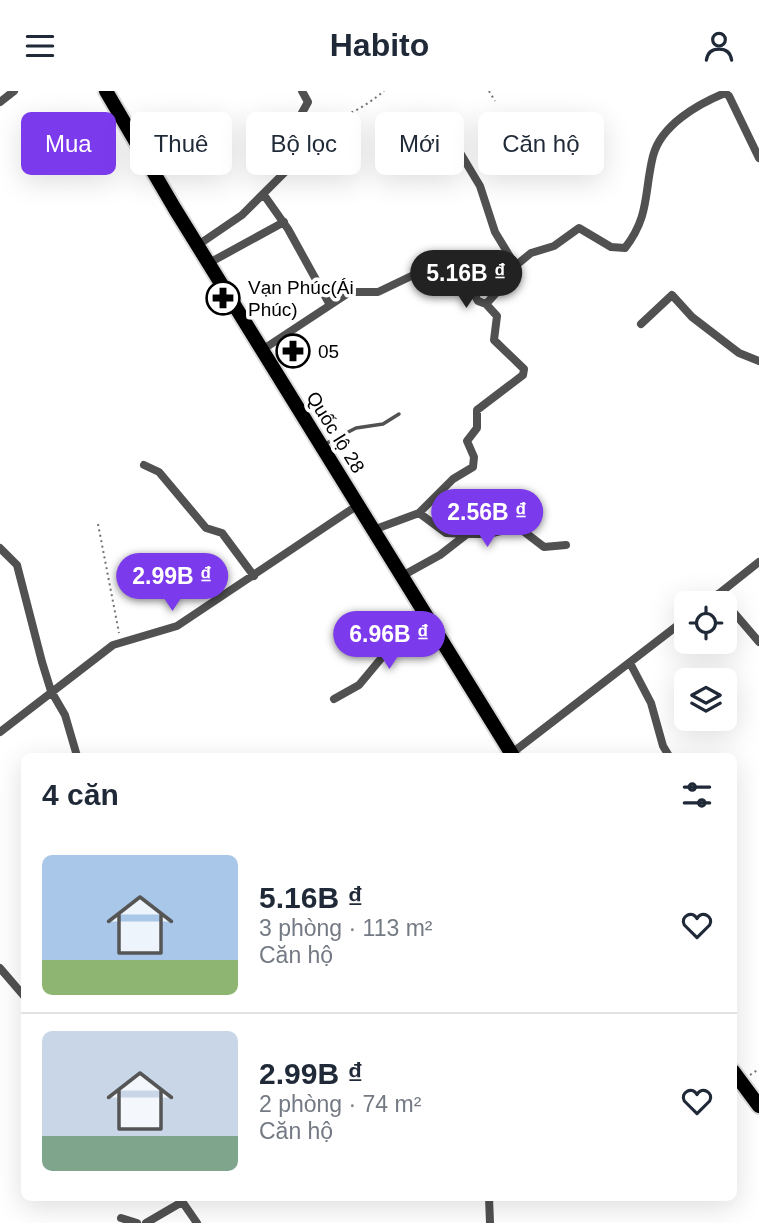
<!DOCTYPE html>
<html lang="vi">
<meta charset="utf-8">
<style>
body{margin:0;font-family:Arial,sans-serif;background:#f2f2f3;color:#1f2937;height:100vh;display:flex;flex-direction:column;font-size:26px;white-space:nowrap}
*{box-sizing:border-box;margin:0}
p{font-size:23px;color:#747a83}
.icon{flex:none;width:38px;height:38px;fill:none;stroke:currentColor;stroke-width:2;stroke-linecap:round;stroke-linejoin:round}
.map{position:relative;flex:1;overflow:hidden}
.details{position:absolute;left:21px;top:662px;width:716px;height:448px;display:flex;flex-direction:column;background:#fff;border-radius:10px;box-shadow:0 7px 28px #0002}
.details>*{flex:none}
.top-card{position:absolute;left:21px;top:21px;width:718px;height:63px;display:flex;gap:14px}
.controls{position:absolute;left:674px;top:500px;display:grid;gap:14px}
.controls a{display:grid;place-items:center;width:63px;height:63px;border-radius:10px;background:#fff;box-shadow:0 7px 28px #0002;font-size:35px}
.price{position:absolute;translate:-50% -60px;padding:0 16px;border-radius:24px;background:#7c3aed;color:#fff;font-size:23px;line-height:46px;filter:drop-shadow(0 2px 4px #0008)}
.price::after{content:'';position:absolute;left:50%;top:42px;width:21px;height:16px;margin-left:-10px;background:inherit;clip-path:polygon(0 0,100% 0,50% 100%)}
.price.active{background:#222;color:#fff}
ul{padding:0;list-style:none}
li{display:flex;align-items:center;gap:21px;height:175px;padding:0 21px}
li+li{border-top:2px solid #e0e1e3}
li span{display:grid;place-items:center;flex:none;width:196px;height:140px;border-radius:10px;color:#555}
li>.icon{margin-inline-start:auto}
span .icon{width:84px;height:84px;fill:#fffc;stroke-width:1}
li b{font-size:30px}
h2{display:flex;justify-content:space-between;align-items:center;height:84px;padding:0 21px;font-size:30px}
.chip{padding:0 24px;border-radius:10px;background:#fff;box-shadow:0 7px 28px #0002;font-size:24px;line-height:63px}
.chip.active{background:#7c3aed;color:#fff}
header{display:flex;justify-content:space-between;align-items:center;height:91px;padding:0 21px;background:#fff;font-size:32px;font-weight:700}
.map>svg:first-child{display:block}
</style>
<header><svg class="icon" aria-label="menu" viewBox="0 0 24 24"><path d="M4 6h16M4 12h16M4 18h16"/></svg>Habito<svg class="icon" aria-label="person" viewBox="0 0 24 24"><circle cx="12" cy="8" r="4"/><path d="M4 21q1-7 8-7t8 7"/></svg></header>
<div class="map">
<svg width="759" height="1132" viewBox="0 0 759 1132">
<rect width="100%" height="100%" fill="#fff"/>
<g fill="none" stroke-linecap="round" stroke-linejoin="round">
<defs>
<path id="highway" d="M106 0 175 118 513 665
M733 980 759 1015"/>
</defs>
<use href="#highway" stroke="#dbdbdb" stroke-width="18"/>
<path stroke="#737373" stroke-width="2" stroke-dasharray="2 3.5" stroke-linecap="butt" d="M489 0 495 10
M309 26C333 37 366 15 384 0
M98 433 119 542
M750 984 759 978"/>
<path stroke="#515151" stroke-width="3.5" d="M323 354 356 337 383 333 399 323"/>
<path stroke="#515151" stroke-width="8" d="M0 11 14 0
M264 104 288 138 330 214
M198 154 242 124 289 77 292 66V40L308 11 302 0
M209 172 284 131
M514 176 531 162 554 155 579 137 611 156 625 157C650 125 644 101 653 65 661 34 698 13 725 2L729 5 759 67
M641 233 672 204 692 226 739 262 759 270
M262 259 350 201H378L449 167 456 171 478 210 486 213 508 189 515 174 495 141 480 95 453 50
M144 374 159 381 206 437 222 442 254 485
M419 422 446 442 467 443
M373 439 419 422 453 388 473 376 474 366 467 350 477 337V319L523 284 524 278 494 249 497 225 486 213
M0 457 17 474 42 571 51 600 65 624 77 665
M402 485 440 464 467 443H488L518 436 544 456 566 454
M718 503 759 551
M706 513 759 471
M630 572 651 612 663 655 669 665
M334 608 359 594 399 546 425 523
M0 641 113 554 177 535 358 414
M512 662 686 528
M0 877 24 905
M179 1106 197 1132
M489 1106 490 1132
M121 1127 137 1132
M146 1132 182 1111"/>
<use href="#highway" stroke="#000" stroke-width="14"/>
</g>
<defs>
<symbol id="pharmacy-ring" viewBox="-11 -11 22 22"><circle r="9.5" fill="#fff" stroke="#000" stroke-width="1.5"/><path d="M-2-6h4v4h4v4h-4v4h-4v-4h-4v-4h4Z" fill="#000"/></symbol>
</defs>
<g fill-rule="evenodd">
<use href="#pharmacy-ring" x="204" y="188" width="38" height="38"/>
<use href="#pharmacy-ring" x="274" y="241" width="38" height="38"/>
</g>
<g text-anchor="middle" stroke-width="7" stroke-linejoin="round" paint-order="stroke">
<g font-size="19" fill="#000" stroke="#fff" text-anchor="start">
<text x="248" y="203">Vạn Phúc(Ái<tspan x="248" dy="22">Phúc)</tspan></text>
<text x="318" y="267">05</text>
</g>
<g font-size="19" fill="#000" stroke="#fff">
<text transform="translate(336 341) rotate(58)" y="7">Quốc lộ 28</text>
</g>
</g>
</svg>
<div class="controls">
<a><svg class="icon" aria-label="locate" viewBox="0 0 24 24"><circle cx="12" cy="12" r="6"/><path d="M12 2v4M12 18v4M2 12h4M18 12h4"/></svg></a>
<a><svg class="icon" aria-label="layers" viewBox="0 0 24 24"><path d="M12 4l9 5-9 5-9-5zM3 14l9 5 9-5"/></svg></a>
</div>
<b class="price active" style="left:466px;top:219px">5.16B ₫</b>
<b class="price" style="left:487px;top:458px">2.56B ₫</b>
<b class="price" style="left:172px;top:522px">2.99B ₫</b>
<b class="price" style="left:389px;top:580px">6.96B ₫</b>
<div class="top-card">
<a class="chip active">Mua</a>
<a class="chip">Thuê</a>
<a class="chip">Bộ lọc</a>
<a class="chip">Mới</a>
<a class="chip">Căn hộ</a>
</div>
<section class="details">
<h2>4 căn<svg class="icon" aria-label="filters" viewBox="0 0 24 24"><path d="M4 7h16M4 17h16"/><circle cx="9" cy="7" r="2"/><circle cx="15" cy="17" r="2"/></svg></h2>
<ul>
<li><span style="background:linear-gradient(#a9c7e8 75%,#8fb573 0)"><svg class="icon" aria-label="home" viewBox="0 0 24 24"><path d="M3 11l9-7 9 7M6 9v11h12V9"/></svg></span><div><b>5.16B ₫</b><p>3 phòng · 113 m²</p><p>Căn hộ</p></div><svg class="icon" aria-label="heart" viewBox="0 0 24 24"><path d="M12 20l-8-8c-3-5 5-10 8-4 3-6 11-1 8 4z"/></svg></li>
<li><span style="background:linear-gradient(#c9d6e8 75%,#7fa58c 0)"><svg class="icon" aria-label="home" viewBox="0 0 24 24"><path d="M3 11l9-7 9 7M6 9v11h12V9"/></svg></span><div><b>2.99B ₫</b><p>2 phòng · 74 m²</p><p>Căn hộ</p></div><svg class="icon" aria-label="heart" viewBox="0 0 24 24"><path d="M12 20l-8-8c-3-5 5-10 8-4 3-6 11-1 8 4z"/></svg></li>
</ul>
</section>
</div>
